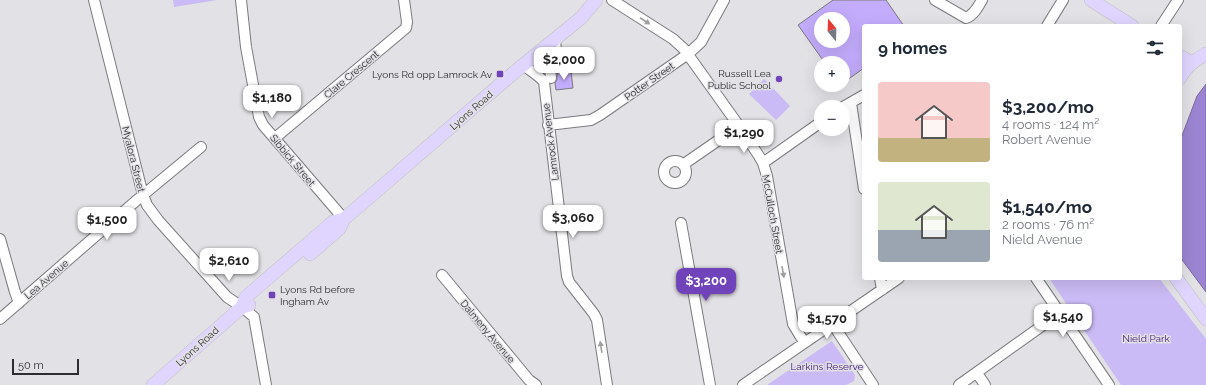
<!DOCTYPE html>
<meta charset="utf-8">
<style>
body{margin:0;font-family:Raleway,sans-serif;background:#f6f6f7;color:#1f2937;height:100vh;display:flex;flex-direction:column;font-size:15px;white-space:nowrap}
*{box-sizing:border-box;margin:0}
p{font-size:13px;color:#747a83}
.icon{flex:none;width:22px;height:22px;fill:none;stroke:currentColor;stroke-width:2;stroke-linecap:round;stroke-linejoin:round}
.map{position:relative;flex:1;overflow:hidden}
.side{position:absolute;left:862px;top:24px;width:320px;height:256px;display:flex;flex-direction:column;background:#fff;border-radius:4px;box-shadow:0 4px 16px #0002}
.side>*{flex:none}
.needle{width:26px;rotate:341deg}
.tools{position:absolute;left:814px;top:12px;display:grid;gap:8px}
.tools a{display:grid;place-items:center;width:36px;height:36px;border-radius:50%;background:#fff;box-shadow:0 4px 16px #0002;font-size:20px}
.scale{position:absolute;left:12px;bottom:10px;width:67px;box-sizing:border-box;padding-left:4px;border:2px solid #2d2c2e;border-top:0;font-size:11px;line-height:14px;white-space:nowrap;color:#2d2c2e;-webkit-text-stroke:3px #e2e1e5;paint-order:stroke}
.price{position:absolute;translate:-50% -34px;padding:0 9px;border-radius:8px;background:#fff;color:#222;font-size:13px;line-height:26px;filter:drop-shadow(0 1px 2px #0008)}
.price::after{content:'';position:absolute;left:50%;top:24px;width:12px;height:9px;margin-left:-6px;background:inherit;clip-path:polygon(0 0,100% 0,50% 100%)}
.price.selected{background:#7143bb;color:#fff}
ul{padding:0;list-style:none}
li{display:flex;align-items:center;gap:12px;height:100px;padding:0 16px}
li span{display:grid;place-items:center;flex:none;width:112px;height:80px;border-radius:4px;color:#555}
li>.icon{margin-inline-start:auto}
span .icon{width:48px;height:48px;fill:#fffc;stroke-width:1}
li b{font-size:17px}
h2{display:flex;justify-content:space-between;align-items:center;height:48px;padding:0 16px;font-size:17px}
.map>svg:first-child{display:block}
</style>
<div class="map">
<svg width="1206" height="385" viewBox="0 0 1206 385">
<rect width="100%" height="100%" fill="#e2e1e5"/>
<path fill="#cabaf5" d="M173 0H217L174 7Z
M764 79 790 106 776 120 749 94Z
M1049 278H1159L1206 339V385H1121Z
M832 341 855 375 854 381 846 385H767Z"/>
<path fill="#9b84d1" stroke="#7a6aa0" d="M1206 84V292L1180 257V141L1197 96Z"/>
<path fill="#c3acfc" stroke="#7a797c" fill-rule="evenodd" d="M833 0H886L904 26H864V68L843 83V63H825L798 25ZM821 19H843V41H821Z
M571 71 573 88 556 90 555 83 557 80V73Z"/>
<g fill="none" stroke-linecap="round" stroke-linejoin="round">
<defs>
<path id="minor" d="M94 0 143 195 147 205 158 220 227 297 242 307 254 317 266 385
M241 0 246 47 259 117 263 125 344 219
M612 0 673 39 684 49 739 126 759 156 763 163 767 176 793 324 804 342
M935 0 966 18C974 15 978 7 982 0
M1047 26 1063 0
M1161 26 1178 0
M555 39 556 52
M535 56 545 67 550 68 551 78
M524 65C530 71 539 75 544 82L567 276 569 282 594 314 597 320 607 385
M851 103 864 189
M843 107 864 95
M548 125 591 120 600 115 688 54 701 42 724 0
M275 138 406 28 407 22 404 0
M664 172a11 11 0 1 1 22 0a11 11 0 1 1-22 0Z
M763 163 821 122
M684 164 739 126
M681 223 710 385
M0 239 15 292 19 303
M442 275 529 380 536 385
M880 278 882 290
M1036 278 1109 385
M0 319 137 200 201 147
M832 323 873 385
M977 373 985 385
M743 385 899 278
M959 385 1060 313"/>
<path id="major" d="M1091 0 1132 26
M1180 56 1192 63
M1180 78C1187 65 1194 61 1206 54
M310 254 339 229 342 223
M1176 278 1206 319
M242 307 246 297 333 222 344 219 517 70 581 18 596 0
M153 385 242 307 249 305"/>
</defs>
<use href="#minor" stroke="#7b7a7e" stroke-width="12"/>
<use href="#major" stroke="#c0c0c0" stroke-width="14"/>
<use href="#minor" stroke="#fff" stroke-width="10"/>
<use href="#major" stroke="#e0d5fe" stroke-width="13"/>
</g>
<defs><path id="oneway-solid" d="M-6-.8H1V-3.2L6.5 0L1 3.2V.8H-6Z"/></defs>
<g fill="#a0a0a1">
<use href="#oneway-solid" transform="translate(645 21) rotate(33)"/>
<use href="#oneway-solid" transform="translate(783 272) rotate(80)"/>
<use href="#oneway-solid" transform="translate(601 347) rotate(-99)"/>
</g>
<g fill="#7143bb" stroke="#e2e1e5" stroke-width="1.5">
<rect x="496" y="70" width="8" height="8" rx="2"/>
<circle cx="779" cy="79" r="4"/>
<rect x="268" y="291" width="8" height="8" rx="2"/>
</g>
<g text-anchor="middle" stroke-width="3" stroke-linejoin="round" paint-order="stroke">
<g font-size="10" fill="#2d2c2e" stroke="#e2e1e5" text-anchor="end">
<text x="771" y="77">Russell Lea<tspan x="771" dy="12">Public School</tspan></text>
<text x="492" y="78">Lyons Rd opp Lamrock Av</text>
<text x="280" y="293" text-anchor="start">Lyons Rd before<tspan x="280" dy="12">Ingham Av</tspan></text>
</g>
<g font-size="10" fill="#2d2c2e" stroke="#e2e1e5">
<text transform="translate(351 74) rotate(-40)" y="4">Clare Crescent</text>
<text transform="translate(649 81) rotate(-35)" y="4">Potter Street</text>
<text transform="translate(471 110) rotate(-41)" y="4">Lyons Road</text>
<text transform="translate(550 142) rotate(-97)" y="4">Lamrock Avenue</text>
<text transform="translate(134 159) rotate(76)" y="4">Myalora Street</text>
<text transform="translate(293 160) rotate(50)" y="4">Sibbick Street</text>
<text transform="translate(773 214) rotate(80)" y="4">McCulloch Street</text>
<text transform="translate(46 279) rotate(-41)" y="4">Lea Avenue</text>
<text transform="translate(488 331) rotate(50)" y="4">Dalmeny Avenue</text>
<text transform="translate(197 346) rotate(-42)" y="4">Lyons Road</text>
</g>
<g font-size="10" fill="#401a74" stroke="#e2e1e5">
<text x="1146" y="342">Nield Park</text>
<text x="827" y="370">Larkins Reserve</text>
</g>
</g>
</svg>
<div class="tools">
<a><svg class="needle" viewBox="-14 -14 28 28"><path d="M0-13l5 13h-10z" fill="#e53935"/><path d="M0 13l5-13h-10z" fill="#747a83"/></svg></a>
<a>+</a>
<a>−</a>
</div>
<div class="scale">50 m</div>
<b class="price" style="left:564px;top:81px">$2,000</b>
<b class="price" style="left:272px;top:119px">$1,180</b>
<b class="price" style="left:744px;top:154px">$1,290</b>
<b class="price" style="left:573px;top:239px">$3,060</b>
<b class="price" style="left:107px;top:241px">$1,500</b>
<b class="price" style="left:229px;top:282px">$2,610</b>
<b class="price selected" style="left:706px;top:302px">$3,200</b>
<b class="price" style="left:1063px;top:338px">$1,540</b>
<b class="price" style="left:827px;top:340px">$1,570</b>
<section class="side">
<h2>9 homes<svg class="icon" aria-label="filters" viewBox="0 0 24 24"><path d="M4 7h16M4 17h16"/><circle cx="9" cy="7" r="2"/><circle cx="15" cy="17" r="2"/></svg></h2>
<ul>
<li><span style="background:linear-gradient(#f6c9c9 70%,#c2b280 0)"><svg class="icon" aria-label="home" viewBox="0 0 24 24"><path d="M3 11l9-7 9 7M6 9v11h12V9"/></svg></span><div><b>$3,200/mo</b><p>4 rooms · 124 m²</p><p>Robert Avenue</p></div></li>
<li><span style="background:linear-gradient(#dfe7d0 60%,#9aa5b1 0)"><svg class="icon" aria-label="home" viewBox="0 0 24 24"><path d="M3 11l9-7 9 7M6 9v11h12V9"/></svg></span><div><b>$1,540/mo</b><p>2 rooms · 76 m²</p><p>Nield Avenue</p></div></li>
</ul>
</section>
</div>
